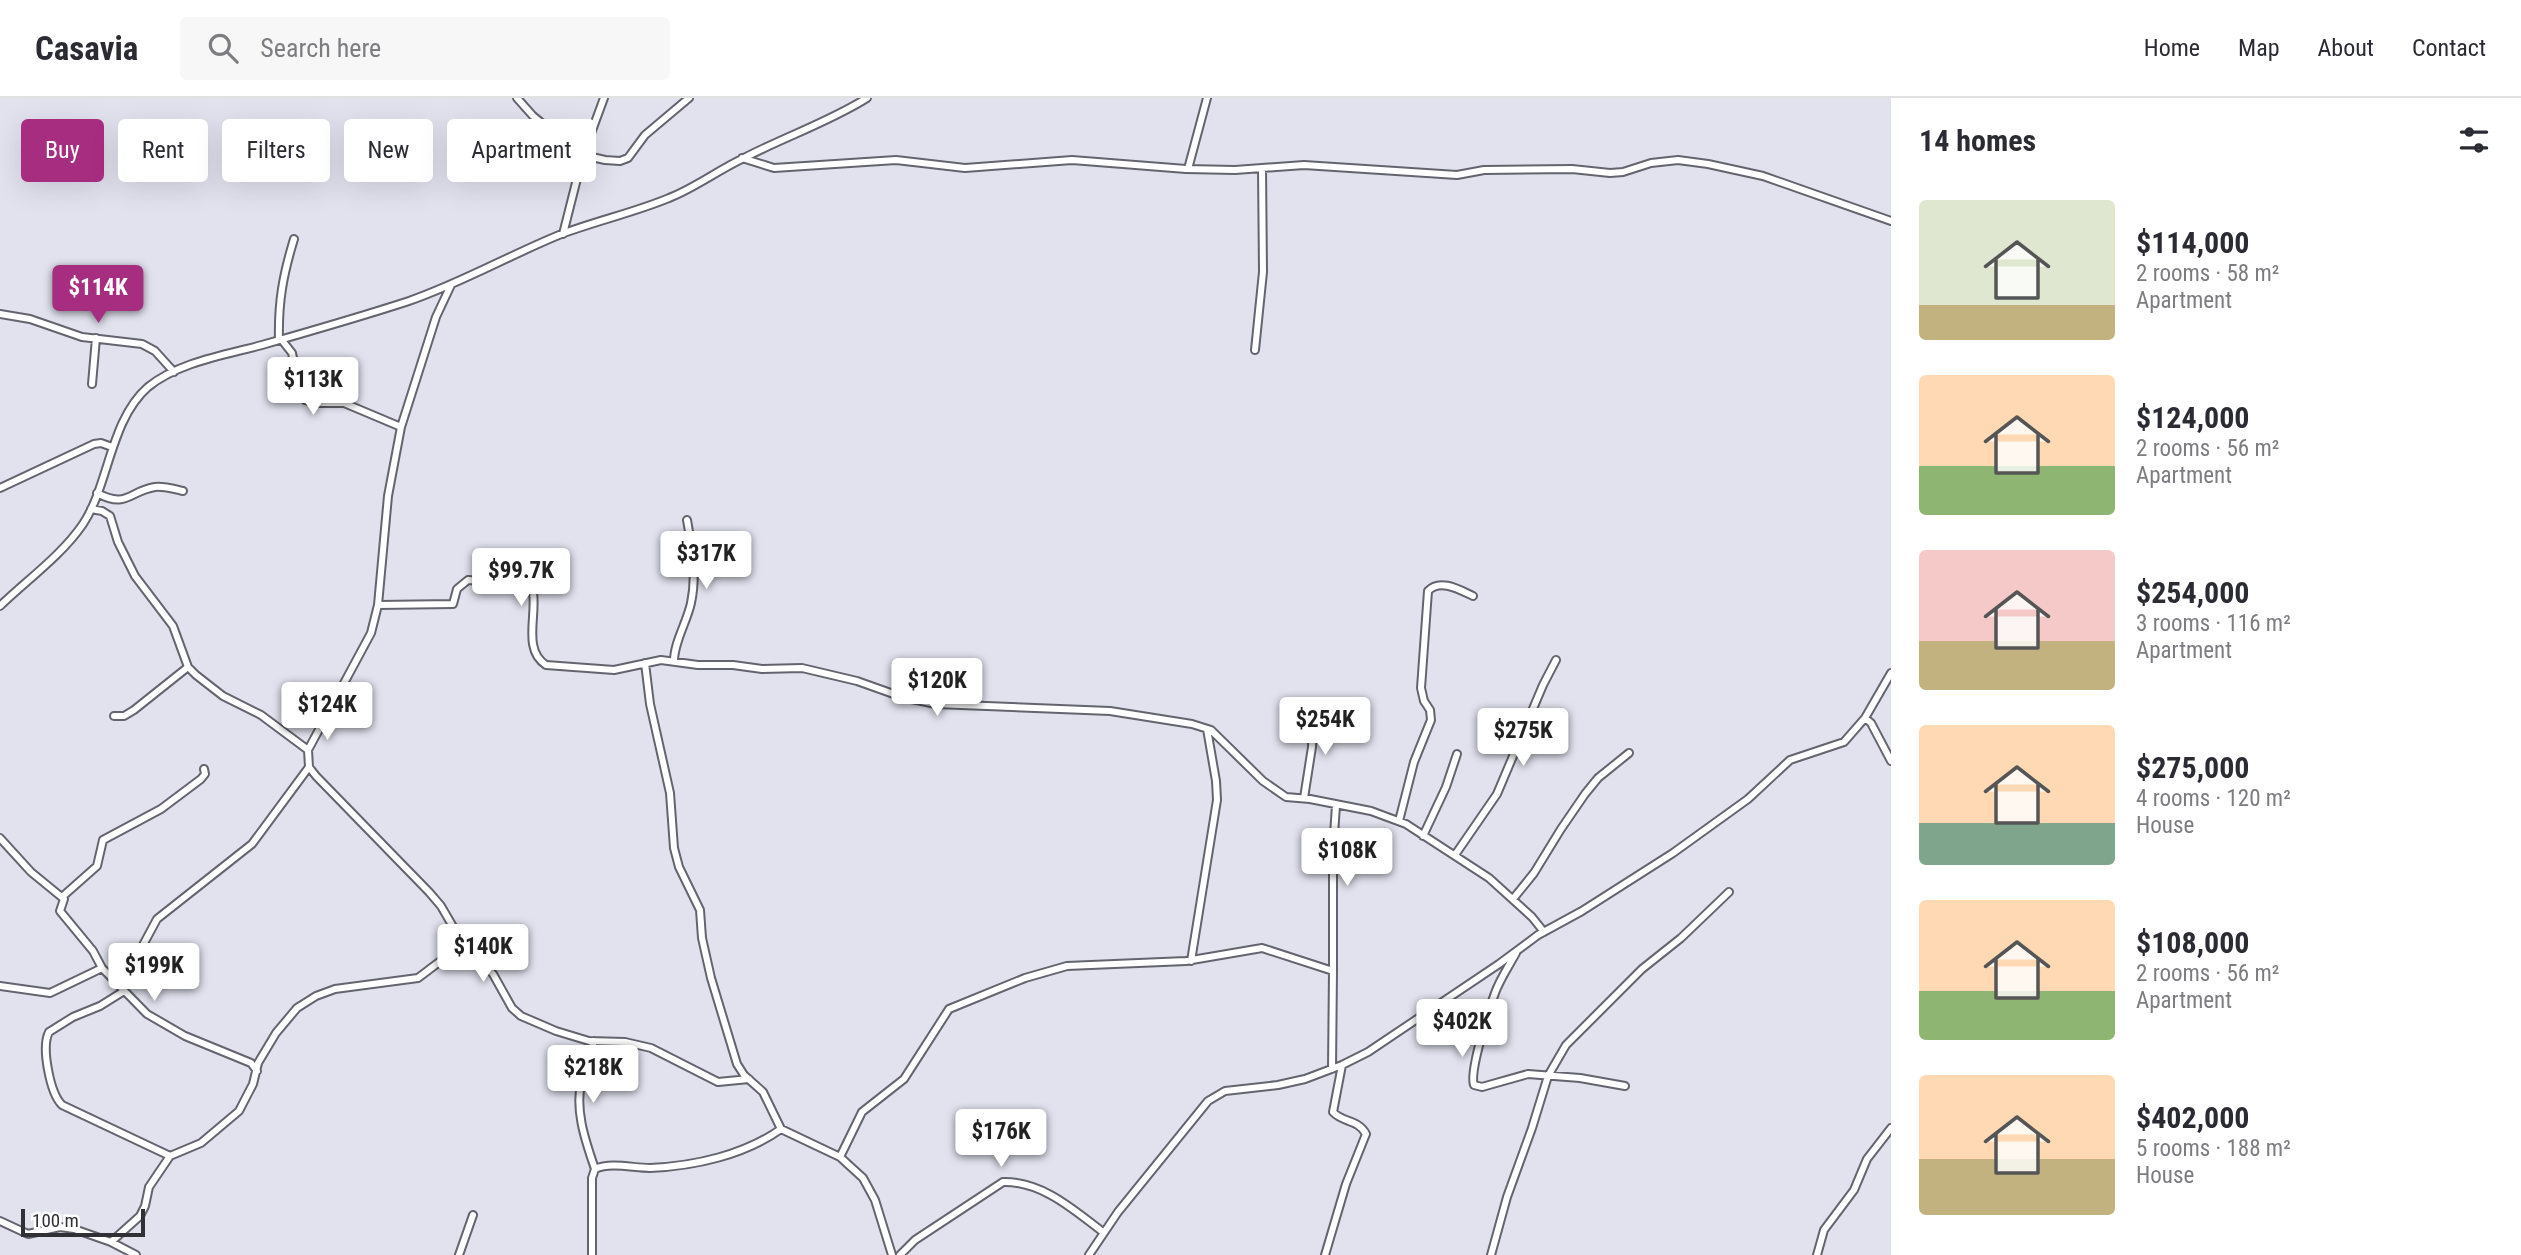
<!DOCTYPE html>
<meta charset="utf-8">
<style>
body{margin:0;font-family:"Roboto Condensed",sans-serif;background:#f7f7f7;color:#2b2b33;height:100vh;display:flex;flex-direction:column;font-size:26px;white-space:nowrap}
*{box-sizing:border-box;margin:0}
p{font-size:23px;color:#7c7c81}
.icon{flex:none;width:38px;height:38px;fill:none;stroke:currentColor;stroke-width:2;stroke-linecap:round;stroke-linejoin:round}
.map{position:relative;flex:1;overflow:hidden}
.details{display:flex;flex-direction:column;background:#fff;width:630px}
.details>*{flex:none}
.guide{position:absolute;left:21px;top:21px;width:665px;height:63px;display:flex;gap:14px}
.scale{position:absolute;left:21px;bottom:18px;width:124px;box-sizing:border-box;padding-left:7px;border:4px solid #303035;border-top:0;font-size:19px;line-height:24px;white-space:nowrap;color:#303035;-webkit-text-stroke:5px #fff;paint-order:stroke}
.price{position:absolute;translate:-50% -60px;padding:0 16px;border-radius:7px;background:#fff;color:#222;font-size:23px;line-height:46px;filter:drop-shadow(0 2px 4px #0008)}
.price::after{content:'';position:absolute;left:50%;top:42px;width:21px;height:16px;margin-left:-10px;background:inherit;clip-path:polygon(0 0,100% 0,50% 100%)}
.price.current{background:#a72d81;color:#fff}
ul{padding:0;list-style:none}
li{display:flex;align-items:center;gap:21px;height:175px;padding:0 28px}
li span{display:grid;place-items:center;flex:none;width:196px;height:140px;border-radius:7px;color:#555}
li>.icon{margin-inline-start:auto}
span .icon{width:84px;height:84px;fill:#fffc;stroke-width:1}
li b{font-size:30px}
h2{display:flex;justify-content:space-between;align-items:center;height:84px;padding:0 28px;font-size:30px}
.pill{padding:0 24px;border-radius:7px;background:#fff;box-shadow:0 7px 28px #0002;font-size:24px;line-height:63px}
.pill.current{background:#a72d81;color:#fff}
header{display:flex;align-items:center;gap:42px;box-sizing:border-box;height:98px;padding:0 35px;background:#fff;border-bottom:2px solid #e1e1e2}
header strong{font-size:33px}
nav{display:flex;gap:38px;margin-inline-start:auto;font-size:24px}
.search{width:490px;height:63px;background:#f7f7f7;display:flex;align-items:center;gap:18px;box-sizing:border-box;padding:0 24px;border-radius:7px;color:#7c7c81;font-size:26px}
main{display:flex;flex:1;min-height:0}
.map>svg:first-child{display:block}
</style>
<header>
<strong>Casavia</strong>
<div class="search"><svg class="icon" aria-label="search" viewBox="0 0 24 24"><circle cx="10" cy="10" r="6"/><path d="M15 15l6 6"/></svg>Search here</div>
<nav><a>Home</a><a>Map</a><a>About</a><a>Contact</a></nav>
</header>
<main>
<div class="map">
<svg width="1891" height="1157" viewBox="0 0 1891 1157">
<rect width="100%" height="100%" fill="#e1e2ee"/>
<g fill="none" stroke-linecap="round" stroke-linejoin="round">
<defs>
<path id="minor" d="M517 0 533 18 576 53 583 57 605 62 620 63 628 60 645 37 689 0
M742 60 774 70 896 62 965 70 1072 62 1186 71 1235 72 1304 67 1457 77 1484 72 1572 71 1610 75 1623 74 1651 65 1678 62 1708 66 1763 78 1891 123
M1188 71 1207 0
M563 136 583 57 604 0
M0 216 30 221 82 239 142 246 155 253 174 274
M281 241 292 255 300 294 305 302 316 305H344L401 329
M279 242C278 204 283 177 294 141
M1255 252 1263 174 1262 70
M92 286 96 240
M0 390 94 346 101 345 112 349
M97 395C127 411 129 393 155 389 164 388 174 391 183 393
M91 411 102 413 110 418 118 444 135 478 173 528 188 569 196 577 223 598 261 617 308 652 371 535 378 507 453 506 457 491 468 482 527 486 532 489C539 513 521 551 546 567L614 572 661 562 698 567H733L762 571 802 570 857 583 902 599 936 606 1110 613 1192 626 1211 632 1263 683 1286 699 1310 701 1371 713 1406 726 1489 780 1532 819 1544 834
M378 507 388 398 401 329 436 219 451 187
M0 508C27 482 62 457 83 426 109 387 110 322 148 289 179 264 225 257 262 247 311 233 360 219 409 203 461 185 508 158 559 137 595 123 633 115 669 100 695 90 718 72 744 60 784 39 829 24 867 0
M674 563C674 544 687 524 691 505 697 477 692 450 687 422
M645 565 650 606 670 695 674 750 679 769 700 812 702 840 711 880 737 966 744 977 763 994 781 1031 840 1059 863 1080 875 1102 892 1157
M114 618H124L134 612 188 569
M1865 620 1871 625 1891 663
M308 652 309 669 316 678 429 794 441 808 463 846 493 876 512 910 521 918 556 933 589 943 625 944 651 950 718 984 749 981
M1304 700 1312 649 1314 610
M1399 723 1414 664 1431 622 1430 612 1424 603 1421 590 1428 493C1440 480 1460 492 1473 498
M1423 738 1446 689 1457 656
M0 740 31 774 64 801 60 813 93 853 102 870 147 916 185 938 251 965 257 973
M1455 757 1497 696 1543 587 1556 562
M62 799 97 768 103 742 161 711 201 681 205 676 204 671
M1513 801 1534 775 1561 731 1585 696 1598 680 1629 655
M1516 855C1509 868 1500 881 1495 895 1489 911 1469 974 1474 987L1482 989 1528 976 1580 980 1625 988
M1191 863 1217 702 1216 683 1207 631
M1333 873V752L1336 707
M116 882 135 862 157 821 252 746 309 669
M0 888 50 895 102 870
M124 893 100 908 73 919 49 934C41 949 50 995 62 1007L170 1058
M594 943C590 955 585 968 582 980 574 1011 585 1042 595 1071
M840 1059 862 1014 904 981 949 911 1025 880 1067 868 1186 863 1262 850 1333 873 1332 971
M0 1123 28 1136 60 1129 74 1131 111 1144 136 1157
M111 1144 140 1118 145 1108 149 1089 170 1058 201 1045 239 1013 253 986 258 965 276 935 297 910 316 898 335 891 418 880 463 846
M459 1157 473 1117
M592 1157V1080L595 1071C611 1064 633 1070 650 1070 695 1068 744 1057 781 1031
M900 1157 915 1142 1003 1084C1042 1083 1074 1112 1103 1134
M1089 1157 1118 1114 1208 1003 1225 993 1278 987 1305 981 1342 967 1368 954 1499 866 1538 837 1582 813 1673 755 1748 701 1790 662 1844 644 1865 620 1891 575
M1325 1157 1346 1086 1366 1036C1358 1021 1343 1025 1333 1014L1342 967
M1491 1157 1507 1099 1532 1030 1548 978 1566 947 1642 871 1681 840 1729 794
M1817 1157 1824 1132 1854 1092 1867 1061 1891 1030"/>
</defs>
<use href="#minor" stroke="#63646e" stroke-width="10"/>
<use href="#minor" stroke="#fff" stroke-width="6"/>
</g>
</svg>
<div class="scale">100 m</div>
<b class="price current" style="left:98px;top:227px">$114K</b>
<b class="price" style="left:313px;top:319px">$113K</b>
<b class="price" style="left:706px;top:493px">$317K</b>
<b class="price" style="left:521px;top:510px">$99.7K</b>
<b class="price" style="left:937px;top:620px">$120K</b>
<b class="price" style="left:327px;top:644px">$124K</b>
<b class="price" style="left:1325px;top:659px">$254K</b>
<b class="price" style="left:1523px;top:670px">$275K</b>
<b class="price" style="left:1347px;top:790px">$108K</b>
<b class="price" style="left:483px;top:886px">$140K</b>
<b class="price" style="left:154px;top:905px">$199K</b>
<b class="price" style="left:1462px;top:961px">$402K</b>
<b class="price" style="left:593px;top:1007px">$218K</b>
<b class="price" style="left:1001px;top:1071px">$176K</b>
<div class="guide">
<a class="pill current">Buy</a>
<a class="pill">Rent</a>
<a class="pill">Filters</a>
<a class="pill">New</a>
<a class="pill">Apartment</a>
</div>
</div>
<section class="details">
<h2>14 homes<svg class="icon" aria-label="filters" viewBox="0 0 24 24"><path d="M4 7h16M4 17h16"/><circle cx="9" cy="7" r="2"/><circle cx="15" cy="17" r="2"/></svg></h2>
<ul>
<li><span style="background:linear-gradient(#dfe7d0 75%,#c2b280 0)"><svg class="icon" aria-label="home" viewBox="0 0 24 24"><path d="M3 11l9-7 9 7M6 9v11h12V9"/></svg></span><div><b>$114,000</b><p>2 rooms · 58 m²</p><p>Apartment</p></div></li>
<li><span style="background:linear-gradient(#ffd9b3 65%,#8fb573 0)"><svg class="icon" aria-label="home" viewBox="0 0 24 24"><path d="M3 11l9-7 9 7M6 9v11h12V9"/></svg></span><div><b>$124,000</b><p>2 rooms · 56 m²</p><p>Apartment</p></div></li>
<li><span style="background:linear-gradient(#f6c9c9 65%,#c2b280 0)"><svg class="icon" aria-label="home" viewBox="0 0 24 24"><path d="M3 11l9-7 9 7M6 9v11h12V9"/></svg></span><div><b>$254,000</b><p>3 rooms · 116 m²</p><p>Apartment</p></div></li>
<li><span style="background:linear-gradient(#ffd9b3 70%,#7fa58c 0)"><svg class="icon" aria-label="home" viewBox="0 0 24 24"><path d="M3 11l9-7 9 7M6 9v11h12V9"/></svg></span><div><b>$275,000</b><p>4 rooms · 120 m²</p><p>House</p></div></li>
<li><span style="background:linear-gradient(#ffd9b3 65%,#8fb573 0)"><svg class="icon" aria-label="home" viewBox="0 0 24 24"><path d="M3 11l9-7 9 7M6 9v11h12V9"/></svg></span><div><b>$108,000</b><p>2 rooms · 56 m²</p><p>Apartment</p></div></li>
<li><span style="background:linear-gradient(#ffd9b3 60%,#c2b280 0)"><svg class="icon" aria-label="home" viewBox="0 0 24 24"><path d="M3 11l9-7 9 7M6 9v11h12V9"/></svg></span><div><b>$402,000</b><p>5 rooms · 188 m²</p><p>House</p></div></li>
</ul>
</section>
</main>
